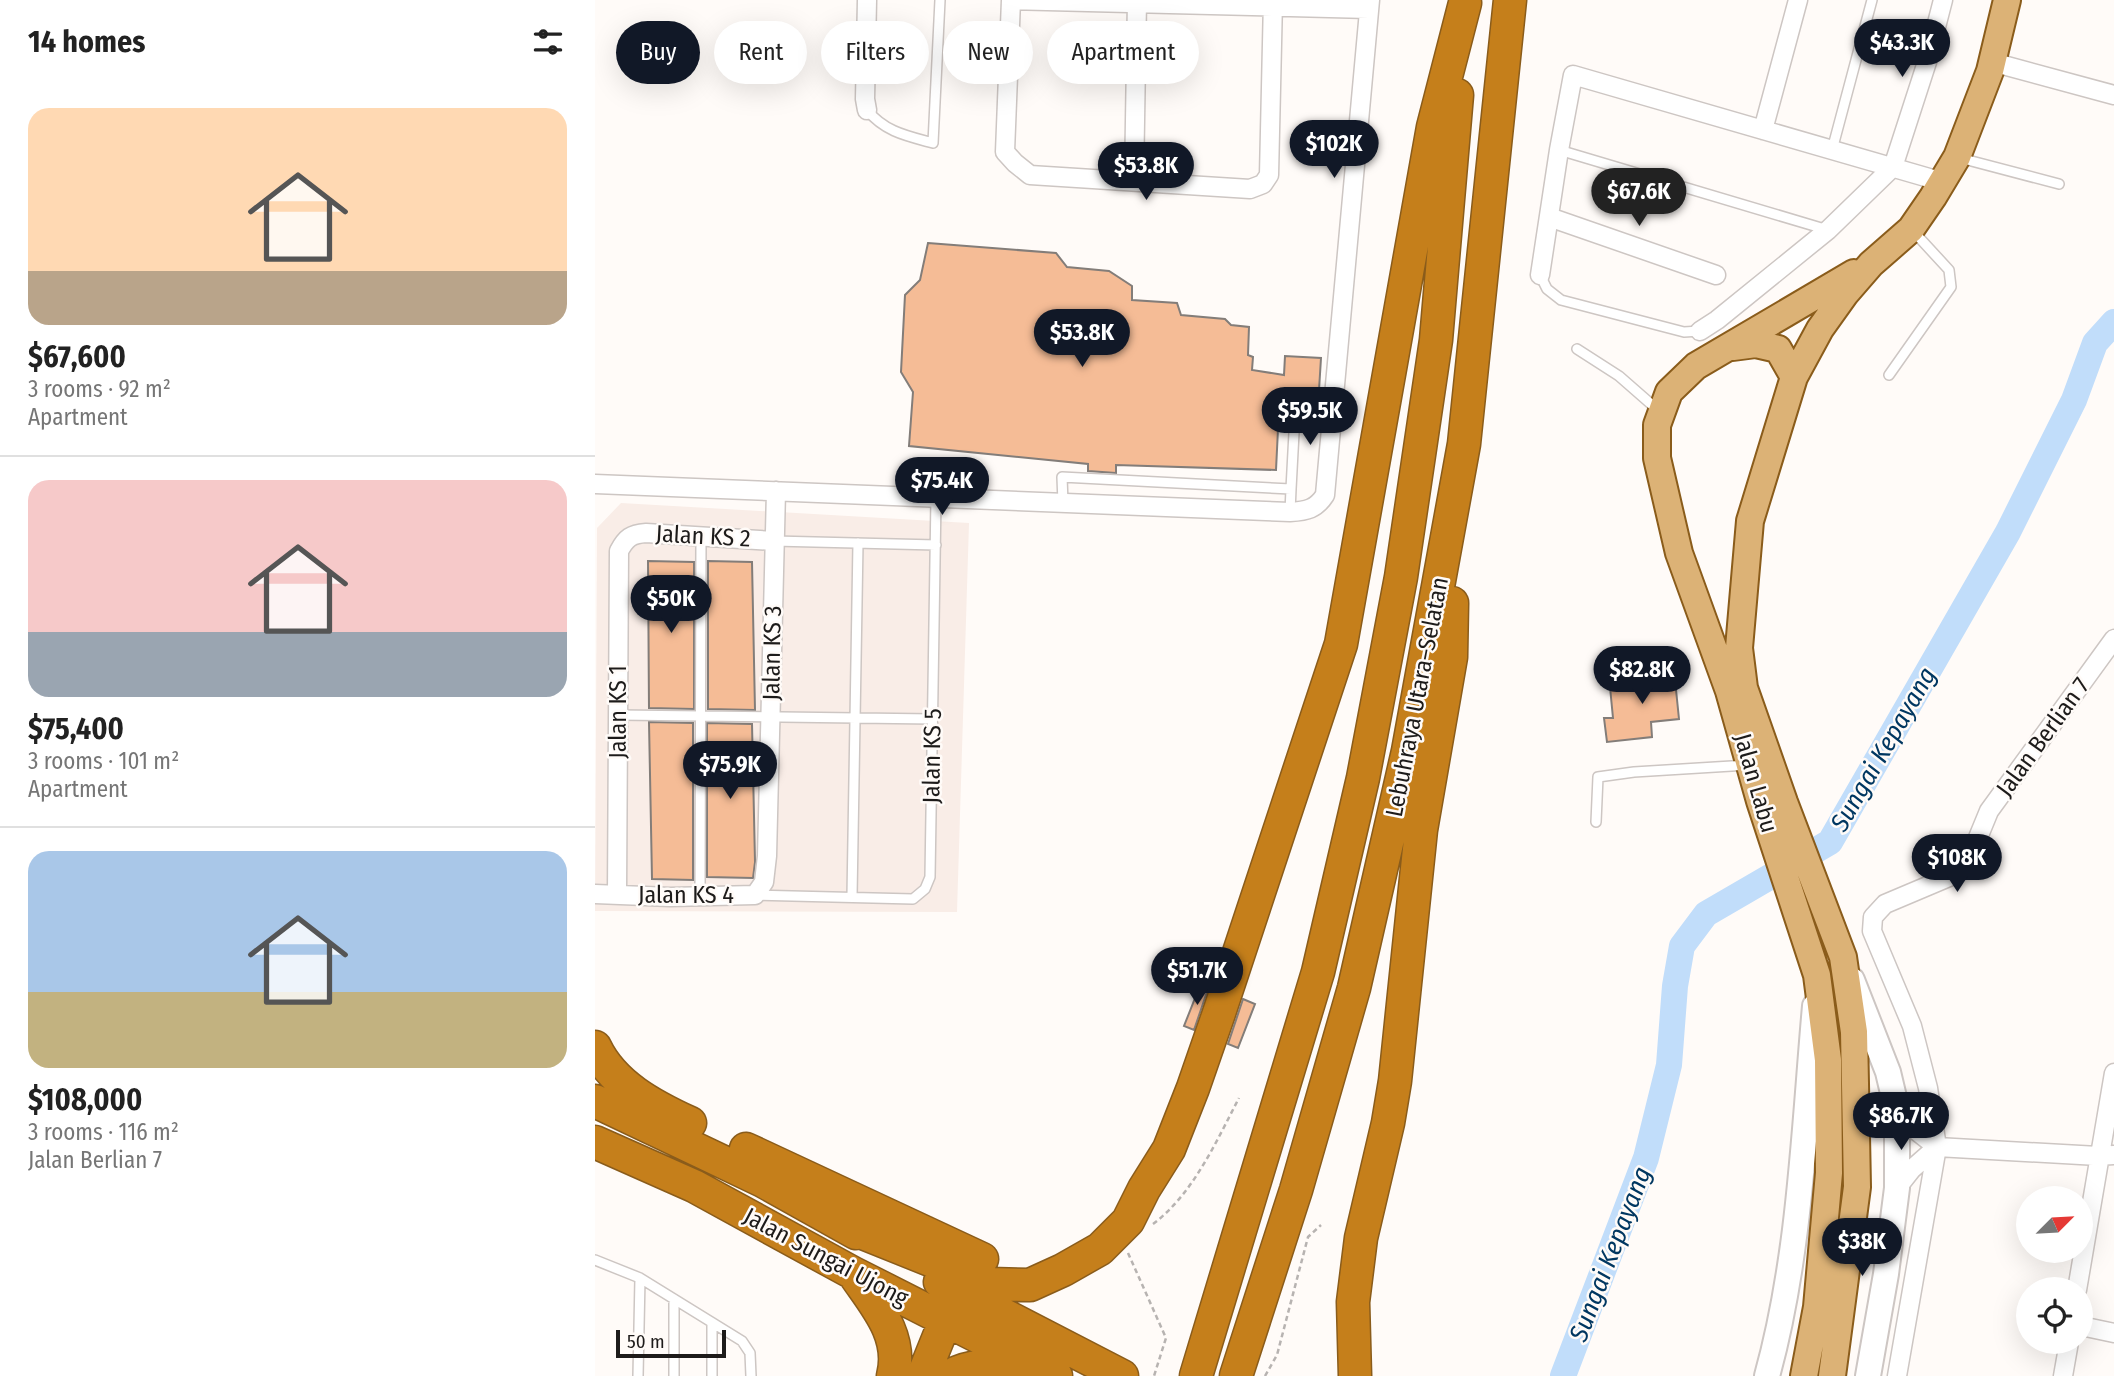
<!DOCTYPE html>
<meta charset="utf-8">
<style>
body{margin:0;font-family:"Fira Sans Condensed",sans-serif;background:#f6f6f6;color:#222;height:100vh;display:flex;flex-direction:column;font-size:26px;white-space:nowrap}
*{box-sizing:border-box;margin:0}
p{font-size:23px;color:#767676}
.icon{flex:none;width:38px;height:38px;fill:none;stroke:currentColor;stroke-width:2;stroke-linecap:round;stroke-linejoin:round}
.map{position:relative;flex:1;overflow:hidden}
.panel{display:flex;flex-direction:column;background:#fff;width:595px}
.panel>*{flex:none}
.guide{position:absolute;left:21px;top:21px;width:665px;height:63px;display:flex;gap:14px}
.needle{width:46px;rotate:66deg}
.buttons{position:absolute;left:1421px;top:1186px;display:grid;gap:14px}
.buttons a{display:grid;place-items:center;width:77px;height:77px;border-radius:50%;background:#fff;box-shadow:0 7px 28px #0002;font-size:35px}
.scale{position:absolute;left:21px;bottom:18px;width:110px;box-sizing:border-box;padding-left:7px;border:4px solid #1d1b1a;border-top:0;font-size:19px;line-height:24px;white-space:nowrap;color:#1d1b1a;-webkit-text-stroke:5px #fffbf8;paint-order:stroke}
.price{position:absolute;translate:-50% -60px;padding:0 16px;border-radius:24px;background:#111827;color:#fff;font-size:23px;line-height:46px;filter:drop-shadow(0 2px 4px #0008)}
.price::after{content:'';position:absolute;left:50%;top:42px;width:21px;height:16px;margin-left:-10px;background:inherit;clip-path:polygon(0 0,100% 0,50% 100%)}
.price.active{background:#222;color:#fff}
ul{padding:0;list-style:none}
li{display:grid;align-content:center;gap:14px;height:371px;padding:0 28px}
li+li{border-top:2px solid #e0e0e0}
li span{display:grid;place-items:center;height:217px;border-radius:21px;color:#555}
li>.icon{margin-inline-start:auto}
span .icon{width:126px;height:126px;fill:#fffc;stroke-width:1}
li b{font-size:30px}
h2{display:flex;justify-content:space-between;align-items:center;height:84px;padding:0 28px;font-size:30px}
.tag{padding:0 24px;border-radius:32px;background:#fff;box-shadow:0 7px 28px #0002;font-size:24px;line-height:63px}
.tag.active{background:#111827;color:#fff}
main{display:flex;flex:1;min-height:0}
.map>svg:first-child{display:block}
</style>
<main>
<section class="panel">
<h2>14 homes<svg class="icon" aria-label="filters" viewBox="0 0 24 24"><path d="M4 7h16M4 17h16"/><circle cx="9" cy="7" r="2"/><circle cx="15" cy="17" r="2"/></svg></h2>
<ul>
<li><span style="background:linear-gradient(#ffd9b3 75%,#b9a48a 0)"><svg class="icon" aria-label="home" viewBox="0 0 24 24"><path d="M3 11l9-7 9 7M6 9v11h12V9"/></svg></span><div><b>$67,600</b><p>3 rooms · 92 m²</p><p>Apartment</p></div></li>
<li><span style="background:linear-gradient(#f6c9c9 70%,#9aa5b1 0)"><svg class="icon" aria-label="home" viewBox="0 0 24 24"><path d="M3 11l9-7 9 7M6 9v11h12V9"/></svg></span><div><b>$75,400</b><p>3 rooms · 101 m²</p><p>Apartment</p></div></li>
<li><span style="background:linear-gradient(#a9c7e8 65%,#c2b280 0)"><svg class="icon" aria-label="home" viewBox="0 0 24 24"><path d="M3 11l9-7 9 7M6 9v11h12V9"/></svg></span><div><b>$108,000</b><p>3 rooms · 116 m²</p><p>Jalan Berlian 7</p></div></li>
</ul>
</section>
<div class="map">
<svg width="1519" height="1376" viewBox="0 0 1519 1376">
<rect width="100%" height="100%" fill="#fffbf8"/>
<path fill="#f9ede7" d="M26 503 374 523 362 912 0 911 2 528Z"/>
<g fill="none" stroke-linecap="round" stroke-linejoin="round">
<path stroke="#c1ddfa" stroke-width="26" d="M968 1376 1051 1158 1074 1065 1080 986 1087 946 1111 914 1235 842 1413 532 1479 400 1500 343 1519 322"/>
</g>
<path fill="#f5bc96" stroke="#837d79" stroke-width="2" d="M333 243 461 253 472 267 514 271 537 286V300L582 303 586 315 630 319 636 325 654 327 653 355 658 357 657 370 689 375 690 356 726 358 724 390 701 388 695 392 692 430 683 429 681 470 521 465V473L493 471V464L314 446 318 392 306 372 310 295 325 280Z
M708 403 723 404 722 432 706 431Z
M53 561 99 562V709L54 708Z
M113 561 157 562 160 710 113 709Z
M1079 670 1084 719 1056 722 1057 737 1012 742 1009 718H1018L1015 687 1047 684 1045 673Z
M54 722 98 723V880L57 879Z
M112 723 157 724 160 862 158 878 112 877Z
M606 983 614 986 599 1030 589 1026Z
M648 999 660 1004 643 1048 633 1044Z"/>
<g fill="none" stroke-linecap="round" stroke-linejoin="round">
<defs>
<path id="lane" d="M272 110C290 132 312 136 338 143L345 0
M964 150 1233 230
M1237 150 1277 0
M1365 158 1464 184
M945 275 952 289 966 300 1089 332 1105 331
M982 349 1024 376 1064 411
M1294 375 1356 287 1354 270 1319 232
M696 489 701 395 739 398
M468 503 467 477 696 489 695 512
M179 541 341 545
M23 715 338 719
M1001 822 1003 777 1039 772 1153 765
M161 895 318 899 330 889 335 877 341 498
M105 896 106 536
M257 897 263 543
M0 1260 45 1278 147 1341 155 1353 156 1376
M79 1299V1376
M117 1323V1376
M43 1376 45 1278"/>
<path id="street" d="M272 0 270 99 272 110
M416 0 410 152 420 163 435 175 655 189 668 184 674 175 678 0
M416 0 774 9
M1397 62 1519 95
M1168 130 1203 0
M539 181 542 0
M954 217 1121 275
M945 275 964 150 978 75 1348 182
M1105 331 1122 320 1233 230 1298 167 1332 62 1348 0
M0 484 695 512C712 511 721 509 730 495L775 0
M0 894 75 897 160 895 169 882 172 856 181 491
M22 894 24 551C31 538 36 534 51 533L179 541
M1302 1110 1315 1126 1342 1147 1503 1156 1519 1155
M1302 1188 1317 1169 1342 1147
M1482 1290 1519 1073
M1486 1326 1519 1333
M1302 1376 1342 1147 1333 1088 1317 1026 1277 931 1278 917 1290 904 1361 874 1373 862 1394 811 1519 639
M1468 1376 1474 1342"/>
<path id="secondary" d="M1257 980 1293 1072 1302 1110V1188L1291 1274 1273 1376
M1172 1376C1205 1257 1209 1129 1220 1006"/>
<path id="primary" d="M1138 347 1161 344 1183 349 1199 377
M1209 1376 1222 1307 1234 1173 1233 1060 1222 975 1165 801 1134 691 1084 553 1062 458V425L1074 392 1101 366 1259 273
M1237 1376 1262 1187 1259 1032 1248 957 1189 802 1149 688 1144 648 1155 521 1199 377 1225 329 1250 294 1276 264 1316 229 1338 197 1362 157 1395 71 1412 0"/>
<path id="highway" d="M0 1047C18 1085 58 1106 95 1123
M0 1101 168 1181 261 1233
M0 1142 99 1186 258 1273 461 1376
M151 1149 387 1259
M243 1223 395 1284 435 1285 468 1270 505 1249 533 1221 549 1189 574 1149 598 1088 624 1013 746 644 838 127 870 3
M261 1277C282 1307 308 1337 298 1376
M345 1282 527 1376
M328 1376 351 1319
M355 1376C379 1362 409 1366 435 1367
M601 1376 723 972 768 778 806 577 841 340 862 95
M641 1376 701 1190 759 988 813 751 869 444 915 0
M760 1376 758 1302 766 1238 793 1123 800 1081 826 830 856 657 857 603"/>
</defs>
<use href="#lane" stroke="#cdc6c3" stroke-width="12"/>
<use href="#street" stroke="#cdc6c3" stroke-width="21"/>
<use href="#secondary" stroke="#cdc6c3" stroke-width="28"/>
<use href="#primary" stroke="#8a5c1b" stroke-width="30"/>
<use href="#highway" stroke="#8a5c1b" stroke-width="35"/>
<path stroke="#b7b3b1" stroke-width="2.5" stroke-dasharray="5 3.5" stroke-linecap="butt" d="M558 1224C598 1194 621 1142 644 1098
M533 1253 571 1338 559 1376
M670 1376 682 1355 713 1237 726 1225"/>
<use href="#lane" stroke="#fff" stroke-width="9"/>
<use href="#street" stroke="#fff" stroke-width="18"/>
<use href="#secondary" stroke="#fff" stroke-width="24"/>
<use href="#primary" stroke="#dcb276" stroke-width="26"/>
<use href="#highway" stroke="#c57f1b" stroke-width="32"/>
</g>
<g text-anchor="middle" stroke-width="5" stroke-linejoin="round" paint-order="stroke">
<g font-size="24" fill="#1d1b1a" stroke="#fffbf8">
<text transform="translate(108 536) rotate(3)" y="8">Jalan KS 2</text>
<text transform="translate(177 653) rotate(-89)" y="8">Jalan KS 3</text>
<text transform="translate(822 697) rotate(-79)" y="8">Lebuhraya Utara–Selatan</text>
<text transform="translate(23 712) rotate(-90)" y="8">Jalan KS 1</text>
<text transform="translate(1448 737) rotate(-54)" y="8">Jalan Berlian 7</text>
<text transform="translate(337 756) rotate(-89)" y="8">Jalan KS 5</text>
<text transform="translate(1161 783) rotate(74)" y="8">Jalan Labu</text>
<text x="91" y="903">Jalan KS 4</text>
<text transform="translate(231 1257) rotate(28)" y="8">Jalan Sungai Ujong</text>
</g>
<g font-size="26" font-style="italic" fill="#003761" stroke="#fffbf8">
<text transform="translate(1288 749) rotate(-60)" y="9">Sungai Kepayang</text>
<text transform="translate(1015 1254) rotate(-69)" y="9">Sungai Kepayang</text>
</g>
</g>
</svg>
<div class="buttons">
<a><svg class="needle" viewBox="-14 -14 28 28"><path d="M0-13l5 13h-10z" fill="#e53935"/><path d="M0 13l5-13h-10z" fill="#767676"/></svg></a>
<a><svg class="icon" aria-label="locate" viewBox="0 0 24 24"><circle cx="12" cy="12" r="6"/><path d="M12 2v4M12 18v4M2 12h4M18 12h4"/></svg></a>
</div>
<div class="scale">50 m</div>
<b class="price" style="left:1307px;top:79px">$43.3K</b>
<b class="price" style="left:739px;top:180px">$102K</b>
<b class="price" style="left:551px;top:202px">$53.8K</b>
<b class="price active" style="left:1044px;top:228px">$67.6K</b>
<b class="price" style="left:487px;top:369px">$53.8K</b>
<b class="price" style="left:715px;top:447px">$59.5K</b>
<b class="price" style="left:347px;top:517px">$75.4K</b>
<b class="price" style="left:76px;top:635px">$50K</b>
<b class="price" style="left:1047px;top:706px">$82.8K</b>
<b class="price" style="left:135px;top:801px">$75.9K</b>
<b class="price" style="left:1362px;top:894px">$108K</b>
<b class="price" style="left:602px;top:1007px">$51.7K</b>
<b class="price" style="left:1306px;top:1152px">$86.7K</b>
<b class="price" style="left:1267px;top:1278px">$38K</b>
<div class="guide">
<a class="tag active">Buy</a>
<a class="tag">Rent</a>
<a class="tag">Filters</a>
<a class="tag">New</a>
<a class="tag">Apartment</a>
</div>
</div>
</main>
